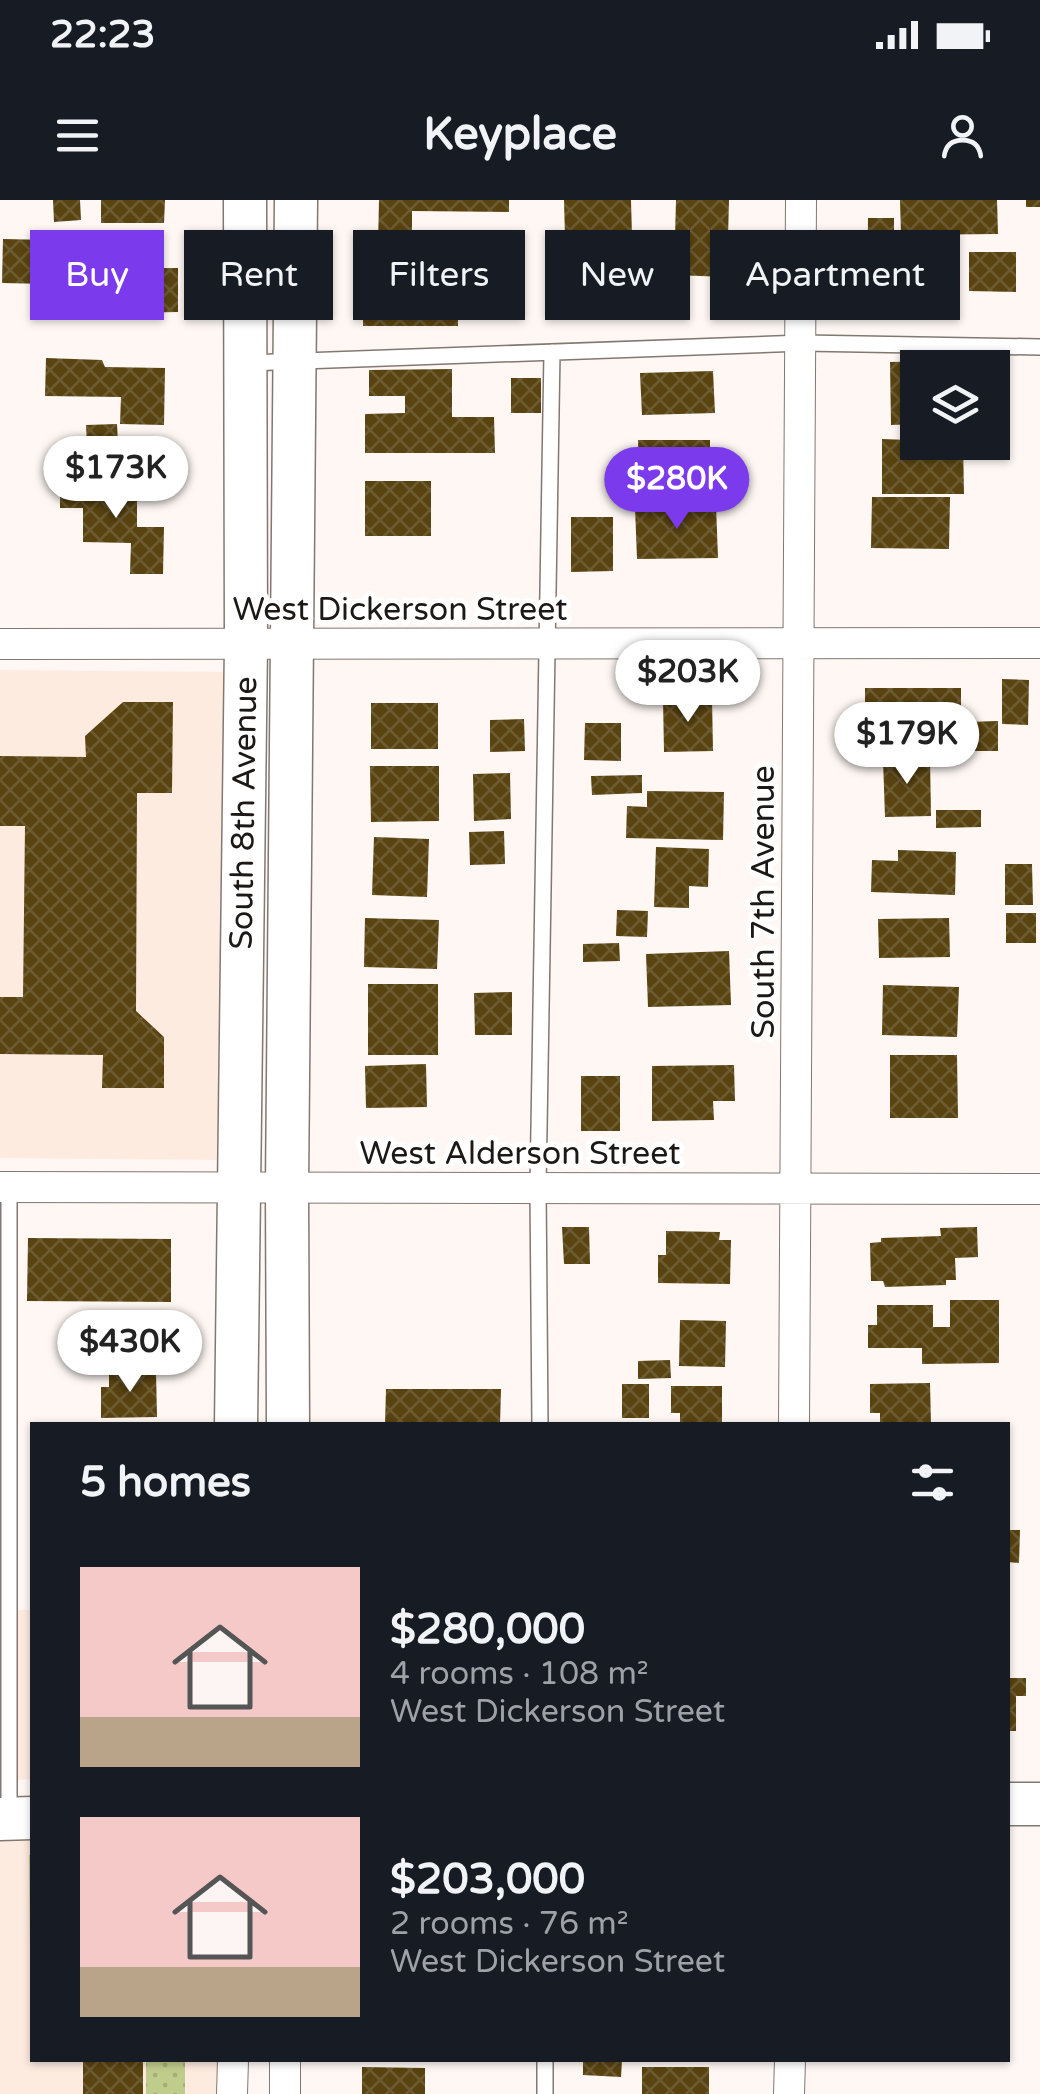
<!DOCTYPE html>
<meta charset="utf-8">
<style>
body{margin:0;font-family:"Varela Round",sans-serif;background:#242831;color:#f1f3f6;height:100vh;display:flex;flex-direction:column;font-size:38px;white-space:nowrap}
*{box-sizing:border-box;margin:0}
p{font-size:32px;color:#9ea1a6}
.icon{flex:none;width:55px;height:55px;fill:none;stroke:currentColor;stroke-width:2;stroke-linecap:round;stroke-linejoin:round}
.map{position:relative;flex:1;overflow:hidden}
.details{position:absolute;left:30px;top:1222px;width:980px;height:640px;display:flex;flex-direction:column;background:#171b24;border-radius:0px;box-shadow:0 2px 8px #0004}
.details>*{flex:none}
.top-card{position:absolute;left:30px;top:30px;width:980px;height:90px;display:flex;gap:20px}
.tools{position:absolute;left:900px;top:150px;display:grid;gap:20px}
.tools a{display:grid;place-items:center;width:110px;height:110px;border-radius:0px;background:#171b24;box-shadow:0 2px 8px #0004;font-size:50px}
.price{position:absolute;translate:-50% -85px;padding:0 22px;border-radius:35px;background:#fff;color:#222;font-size:32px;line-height:65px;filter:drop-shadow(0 2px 5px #0008)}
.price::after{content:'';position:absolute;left:50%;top:60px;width:30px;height:22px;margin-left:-15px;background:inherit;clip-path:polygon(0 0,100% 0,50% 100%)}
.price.selected{background:#7c3aed;color:#fff}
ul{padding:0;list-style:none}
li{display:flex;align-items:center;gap:30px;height:250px;padding:0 50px}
li span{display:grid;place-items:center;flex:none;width:280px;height:200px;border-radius:0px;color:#555}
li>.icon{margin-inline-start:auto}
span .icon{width:120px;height:120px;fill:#fffc;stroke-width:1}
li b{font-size:42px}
h2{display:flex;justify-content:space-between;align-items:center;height:120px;padding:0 50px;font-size:42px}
.chip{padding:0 35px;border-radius:0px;background:#171b24;box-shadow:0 2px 8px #0004;font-size:35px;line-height:90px}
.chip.selected{background:#7c3aed;color:#fff}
.status{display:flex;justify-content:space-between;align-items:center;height:70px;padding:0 50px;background:#171b24;direction:ltr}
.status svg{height:28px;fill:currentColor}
header{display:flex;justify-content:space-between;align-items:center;height:130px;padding:0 50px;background:#171b24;font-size:45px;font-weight:700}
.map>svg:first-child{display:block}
</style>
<div class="status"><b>22:23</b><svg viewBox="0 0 49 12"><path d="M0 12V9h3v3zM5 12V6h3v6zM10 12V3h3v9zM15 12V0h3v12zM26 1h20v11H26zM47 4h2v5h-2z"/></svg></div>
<header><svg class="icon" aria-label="menu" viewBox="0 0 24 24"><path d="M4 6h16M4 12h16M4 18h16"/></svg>Keyplace<svg class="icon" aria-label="person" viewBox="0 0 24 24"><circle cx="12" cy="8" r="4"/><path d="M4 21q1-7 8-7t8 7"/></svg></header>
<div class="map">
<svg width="1040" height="1894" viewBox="0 0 1040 1894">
<defs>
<pattern id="grass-dots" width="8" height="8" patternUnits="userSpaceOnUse" patternTransform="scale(2.5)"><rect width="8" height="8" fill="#c0cc8c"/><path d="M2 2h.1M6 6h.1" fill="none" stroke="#a4ae78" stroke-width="1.8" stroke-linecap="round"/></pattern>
<pattern id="building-cross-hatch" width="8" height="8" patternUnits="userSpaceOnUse" patternTransform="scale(2.5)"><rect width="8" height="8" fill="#594310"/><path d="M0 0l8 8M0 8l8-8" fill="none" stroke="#6d5b32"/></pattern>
</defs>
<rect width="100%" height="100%" fill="#fef7f3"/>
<path fill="#feebe0" d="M0 470 228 472 224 960 0 958Z
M0 1410H32V1579L0 1581Z
M0 1616H32V1860H233L232 1894H0Z"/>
<path fill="url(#grass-dots)" d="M29 1655H32L31 1838Z
M146 1860H185V1894H146Z"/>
<path fill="url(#building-cross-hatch)" d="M53 0H80L81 20 54 22Z
M101 0H165L164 23H101Z
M379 0H509V12L412 11V46L378 45Z
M564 0H631L632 36 565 37Z
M676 0H729L727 77 674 75Z
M900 0H997L998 34 901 35Z
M1026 0H1040V7H1026Z
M868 18H894V90H867Z
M3 39 50 40 49 84 2 83Z
M969 52H1016V92L969 91Z
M113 57H149V68H178V112L79 114 78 69H113Z
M363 66H458V126H363Z
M46 158 102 160 105 167 165 168 164 225 120 224 121 197 45 196Z
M933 161V168H918V224L891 225 890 162Z
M452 169V217H494L495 253H365V214L405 213V196H369V170Z
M713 171 715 213 642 215 640 173Z
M511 178H541V213H511Z
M117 224 118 244 87 245 86 225Z
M882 239 963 242 964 294H882Z
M638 240H710V279H639Z
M60 281 137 282V327H164L163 374H130L131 343 83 342V308H60Z
M365 281H431V336H365Z
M872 297H950L949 349 871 348Z
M716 305 718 358 637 359 635 307Z
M571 317H613V371L571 372Z
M1002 479 1029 480 1028 525 1002 524Z
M865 488H961V525H865Z
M712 498 713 551 664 552 663 499Z
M123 502H173L172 593H137L136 811 164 837V888H102L103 855 0 854V797H23L25 626H0V556L86 557 85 536Z
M371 503H438V549H371Z
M524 519 525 551 490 552V520Z
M998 521V551H967L966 522Z
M585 523H621V561L584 560Z
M930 558 931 616 885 617 883 559Z
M370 566H439V621L371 622Z
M510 573 511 619 474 621 473 574Z
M642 575V593L592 595 591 576Z
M647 591 724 592 723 640 626 638 627 606 647 607Z
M936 610H981V627L936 628Z
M504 631 505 664 470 665 469 632Z
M374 637 429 639 427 697 372 695Z
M656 647 709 649 708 687 689 686V708L654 707Z
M898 650 956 652 955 695 871 692 872 660 898 661Z
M1005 664H1032L1033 705H1005Z
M617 710 648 711 647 737 616 736Z
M1006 713H1036V743H1006Z
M365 718 439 720 437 769 364 767Z
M949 718 950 757 879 758 878 719Z
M619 743 620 761 583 762V744Z
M729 751 731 805 648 807 646 754Z
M368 784H438V855H368Z
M883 785 959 787 957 837 882 835Z
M512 792V835H475L474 793Z
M890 855H957L958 918H890Z
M426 864 427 907 366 908 365 866Z
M734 865 735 901H713L714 920 652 921V866Z
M581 876H620V931H581Z
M562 1027H589L590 1064H564Z
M977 1027 978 1057 955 1058 956 1080H946V1085L885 1087 883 1081H871L870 1043 881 1042V1038L941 1036 940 1028Z
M666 1031 720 1032 719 1040H731L730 1084 658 1083V1055H666Z
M28 1038 171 1039V1102L27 1101Z
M950 1100H999V1163L922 1164V1148H868V1125H877V1105H933V1127H950Z
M680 1120 726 1121 725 1167 679 1166Z
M670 1160 671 1178 638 1179V1161Z
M109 1171H156L157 1217 101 1218V1187H109Z
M930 1183 931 1225H880V1213H870V1184Z
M622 1184H649V1218H622Z
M671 1186H722V1225H680V1213H671Z
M386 1189H501L500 1224 385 1225Z
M1008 1330H1020L1019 1363 1008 1362Z
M1008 1478H1026V1496H1016V1531H1008Z
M83 1860H143V1894H83Z
M583 1860H622L621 1877 583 1875Z
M362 1867 425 1868V1894H362Z
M642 1867H709V1894H642Z"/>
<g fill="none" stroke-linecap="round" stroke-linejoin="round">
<defs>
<path id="lane" d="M248 163 803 143 1040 147
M9 987V1615
M540 1225 538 988 552 152
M545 1860V1894"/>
<path id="street" d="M0 444 1040 443
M0 987 1040 989
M794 1225 801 0
M232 1894 233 1860
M285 1894V1860
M789 1894 790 1860"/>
<path id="secondary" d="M236 1225 246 444 245 0
M288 1225 287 988 296 0
M1008 1604H1040
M0 1619 32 1618"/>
</defs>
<use href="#lane" stroke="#827872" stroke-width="18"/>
<use href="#street" stroke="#827872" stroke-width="32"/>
<use href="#secondary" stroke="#827872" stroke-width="45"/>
<use href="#lane" stroke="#fff" stroke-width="15"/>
<use href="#street" stroke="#fff" stroke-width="30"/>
<use href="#secondary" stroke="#fff" stroke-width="42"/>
</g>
<g text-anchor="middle" stroke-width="10" stroke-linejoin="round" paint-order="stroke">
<g font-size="32" fill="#1c1816" stroke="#fff">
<text x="400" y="420">West Dickerson Street</text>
<text transform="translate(243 613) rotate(-89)" y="11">South 8th Avenue</text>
<text transform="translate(763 702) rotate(-90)" y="11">South 7th Avenue</text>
<text x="520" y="964">West Alderson Street</text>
</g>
</g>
</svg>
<div class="tools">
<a><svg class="icon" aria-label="layers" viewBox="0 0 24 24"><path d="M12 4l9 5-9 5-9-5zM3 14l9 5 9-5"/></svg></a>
</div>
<b class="price" style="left:116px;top:321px">$173K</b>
<b class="price selected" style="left:677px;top:332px">$280K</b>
<b class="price" style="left:688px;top:525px">$203K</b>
<b class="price" style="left:907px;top:587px">$179K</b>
<b class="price" style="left:130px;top:1195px">$430K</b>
<div class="top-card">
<a class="chip selected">Buy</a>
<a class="chip">Rent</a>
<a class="chip">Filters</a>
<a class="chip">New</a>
<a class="chip">Apartment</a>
</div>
<section class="details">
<h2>5 homes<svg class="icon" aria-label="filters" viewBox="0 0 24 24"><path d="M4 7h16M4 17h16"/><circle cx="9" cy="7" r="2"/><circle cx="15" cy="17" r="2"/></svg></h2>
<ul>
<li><span style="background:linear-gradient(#f6c9c9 75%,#b9a48a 0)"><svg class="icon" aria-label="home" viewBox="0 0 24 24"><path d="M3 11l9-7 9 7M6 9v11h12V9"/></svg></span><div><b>$280,000</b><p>4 rooms · 108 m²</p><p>West Dickerson Street</p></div></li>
<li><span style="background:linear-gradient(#f6c9c9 75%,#b9a48a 0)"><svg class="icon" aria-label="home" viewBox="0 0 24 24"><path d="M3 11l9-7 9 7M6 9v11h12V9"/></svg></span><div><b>$203,000</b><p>2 rooms · 76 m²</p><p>West Dickerson Street</p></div></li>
</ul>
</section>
</div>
